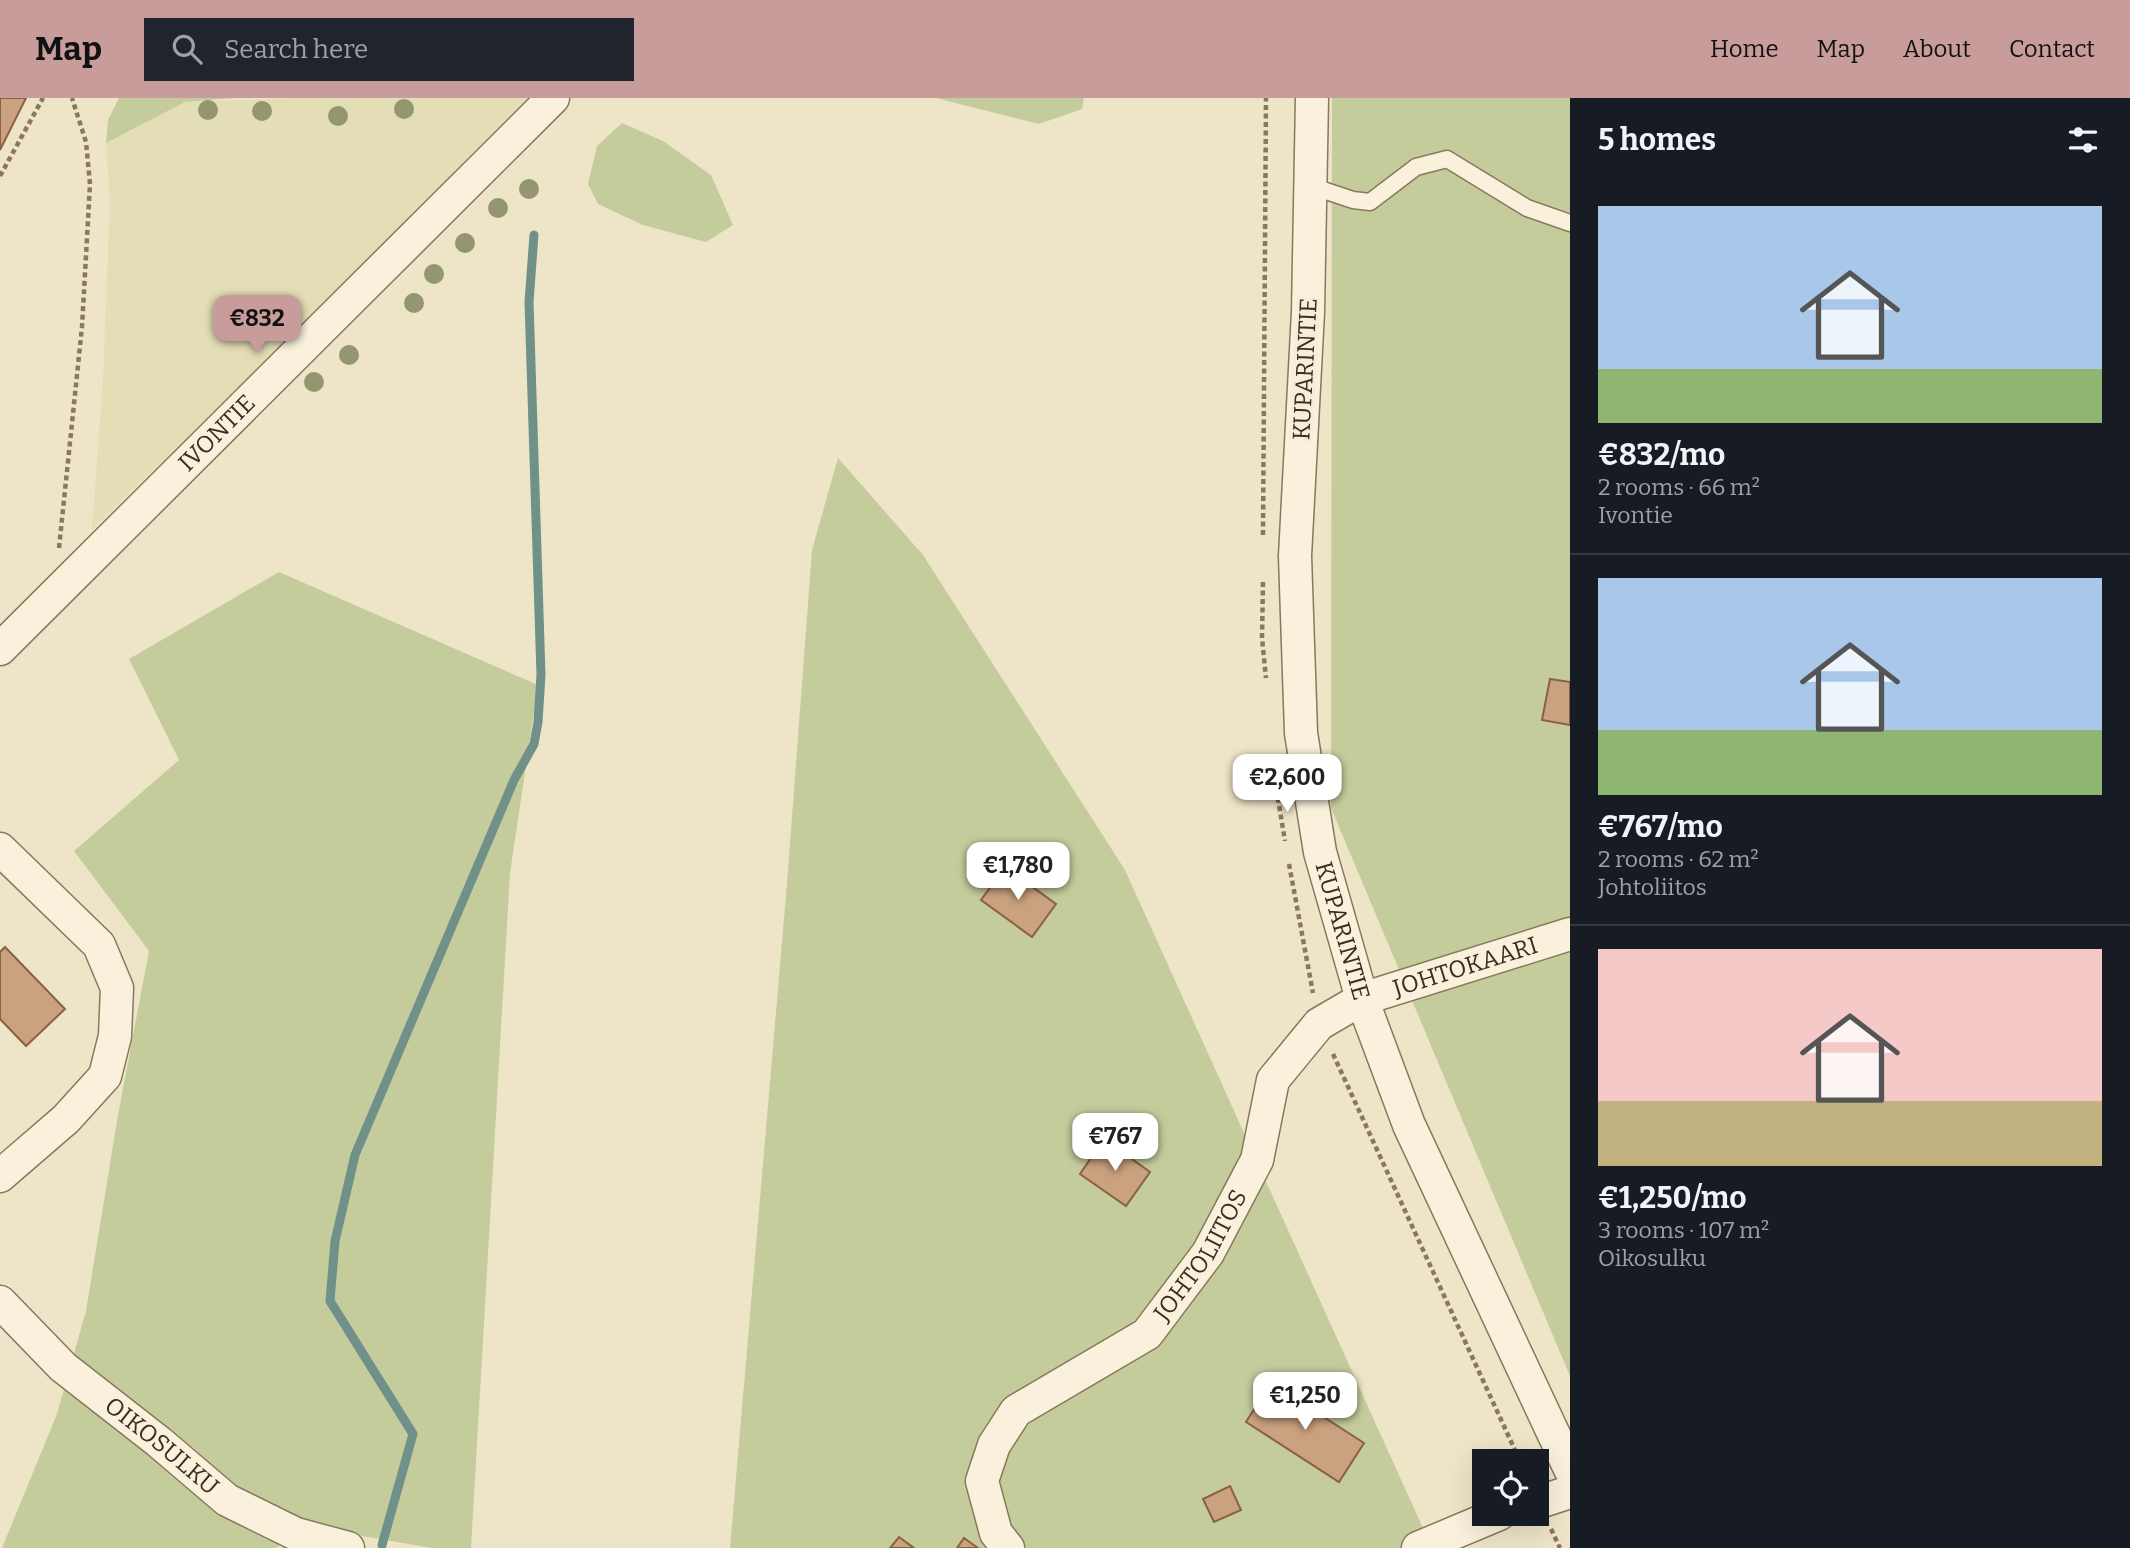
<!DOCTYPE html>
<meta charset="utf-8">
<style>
body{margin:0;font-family:Bitter,serif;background:#20242c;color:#f1f3f6;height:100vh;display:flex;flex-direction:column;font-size:26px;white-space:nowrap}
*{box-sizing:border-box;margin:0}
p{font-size:23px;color:#9ea1a6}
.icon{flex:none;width:38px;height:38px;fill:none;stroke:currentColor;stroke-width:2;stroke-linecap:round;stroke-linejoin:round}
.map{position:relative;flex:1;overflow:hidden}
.details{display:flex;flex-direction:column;background:#171b24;width:560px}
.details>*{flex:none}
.buttons{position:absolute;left:1472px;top:1351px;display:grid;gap:14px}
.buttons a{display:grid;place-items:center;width:77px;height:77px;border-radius:0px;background:#171b24;box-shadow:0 7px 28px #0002;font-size:35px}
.price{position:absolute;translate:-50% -60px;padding:0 16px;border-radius:14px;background:#fff;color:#222;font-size:23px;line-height:46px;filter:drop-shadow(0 2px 4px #0008)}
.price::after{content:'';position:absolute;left:50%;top:42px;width:21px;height:16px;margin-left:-10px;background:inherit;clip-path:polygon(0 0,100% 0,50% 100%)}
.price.current{background:#c99c9c;color:#111}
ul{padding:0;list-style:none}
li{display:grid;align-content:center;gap:14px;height:371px;padding:0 28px}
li+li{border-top:2px solid #363941}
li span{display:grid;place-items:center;height:217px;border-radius:0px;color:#555}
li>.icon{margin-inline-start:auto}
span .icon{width:126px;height:126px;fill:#fffc;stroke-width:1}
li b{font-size:30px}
h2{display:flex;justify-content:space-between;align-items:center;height:84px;padding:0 28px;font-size:30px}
header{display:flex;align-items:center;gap:42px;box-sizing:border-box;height:98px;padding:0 35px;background:#c99c9c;color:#111}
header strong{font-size:33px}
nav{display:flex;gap:38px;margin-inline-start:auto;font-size:24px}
.search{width:490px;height:63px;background:#20242c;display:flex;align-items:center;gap:18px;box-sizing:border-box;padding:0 24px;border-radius:0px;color:#9ea1a6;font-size:26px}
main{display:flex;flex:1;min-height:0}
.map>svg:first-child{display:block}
</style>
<header>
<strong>Map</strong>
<div class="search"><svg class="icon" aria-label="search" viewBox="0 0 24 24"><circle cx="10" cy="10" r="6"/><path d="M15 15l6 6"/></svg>Search here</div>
<nav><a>Home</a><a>Map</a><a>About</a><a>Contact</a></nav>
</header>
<main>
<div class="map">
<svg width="1570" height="1450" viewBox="0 0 1570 1450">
<rect width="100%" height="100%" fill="#eee4c8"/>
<path fill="#e4deb6" d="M302 0H534L92 432 103 280 110 105 106 45 185 4Z"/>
<path fill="#c5cc9c" d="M119 0H235L185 4 106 45 108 22Z
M936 0H1084L1082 11 1039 26Z
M1332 0H1570V1278L1331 710Z
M622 25 663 43 711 77 733 127 706 144 643 127 598 106 588 86 597 48Z
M838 360 923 457 1125 772 1432 1450H730L787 786 812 452Z
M279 474 538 587 510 775 471 1450H432L321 1431 275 1450H2L57 1316 86 1213 118 1017 149 853 74 753 179 662 129 561Z"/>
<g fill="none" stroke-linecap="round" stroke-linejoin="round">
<path stroke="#6f918a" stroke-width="9" d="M382 1447 413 1336 330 1203 335 1143 355 1057 514 682 534 646 538 624 541 577 529 204 534 137"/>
</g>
<path fill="#cba27f" stroke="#896243" stroke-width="2" d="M0 0H26L0 52Z
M1550 581 1570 584V627L1542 622Z
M1005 769 1056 806 1032 839 981 802Z
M5 849 65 911 26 948 0 921V854Z
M1104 1041 1150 1074 1126 1108 1080 1076Z
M1271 1285 1364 1345 1339 1384 1246 1324Z
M1230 1388 1241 1412 1214 1424 1203 1401Z
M899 1439 914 1450H890Z
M964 1440 978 1450H957Z"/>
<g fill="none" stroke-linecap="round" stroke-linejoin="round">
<defs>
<path id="service" d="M1311 88 1353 102 1370 104 1416 69 1447 61 1527 110 1570 125"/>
<g id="minor">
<path id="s1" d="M1312 0 1308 214 1295 458 1301 635 1320 754 1362 901 1409 1027 1570 1371"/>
<path id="s2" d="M0 551 553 0"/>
<path d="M0 751 99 847 117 890 115 938 105 978 66 1021 0 1078"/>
<path id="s3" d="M0 1204 63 1269 159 1344 227 1402 296 1436 348 1450"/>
<path d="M1536 1405 1570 1394"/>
<path id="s4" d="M1008 1450 996 1435 982 1383 994 1347 1016 1313 1147 1236 1208 1155 1257 1062 1273 982 1319 926 1362 901 1570 836"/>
<path d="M1418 1450 1499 1416"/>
</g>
</defs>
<use href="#service" stroke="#8a775d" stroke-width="19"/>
<use href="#minor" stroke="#8a775d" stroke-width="35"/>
<path stroke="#8a775d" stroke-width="4.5" stroke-dasharray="5 3.5" stroke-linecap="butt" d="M0 78 43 0
M1263 437 1266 0
M59 450 82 229 90 86 86 44 72 0
M1263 484 1262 540 1266 580
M1275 683 1285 743
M1289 766 1313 895
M1333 956 1520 1363
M1551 1431 1560 1450"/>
<use href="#service" stroke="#f9f1dc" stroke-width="16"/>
<use href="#minor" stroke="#f9f1dc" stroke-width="32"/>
</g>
<g fill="#93966f">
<circle cx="404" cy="11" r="10"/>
<circle cx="208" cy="12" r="10"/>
<circle cx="262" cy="13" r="10"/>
<circle cx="338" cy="18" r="10"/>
<circle cx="529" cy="91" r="10"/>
<circle cx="498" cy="110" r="10"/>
<circle cx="465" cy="145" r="10"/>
<circle cx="434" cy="176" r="10"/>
<circle cx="414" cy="205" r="10"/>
<circle cx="349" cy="257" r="10"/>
<circle cx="314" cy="284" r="10"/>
</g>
<g text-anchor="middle" stroke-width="7" stroke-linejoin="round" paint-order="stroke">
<g font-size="24" fill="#3b2e20" stroke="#f5eed8">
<text transform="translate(1305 271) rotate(-87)" y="8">KUPARINTIE</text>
<text dy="8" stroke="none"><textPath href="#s2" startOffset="306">IVONTIE</textPath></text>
<text dy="8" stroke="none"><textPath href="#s1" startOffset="838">KUPARINTIE</textPath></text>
<text dy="8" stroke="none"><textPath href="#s4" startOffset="822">JOHTOKAARI</textPath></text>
<text dy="8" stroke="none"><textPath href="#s4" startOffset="399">JOHTOLIITOS</textPath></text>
<text dy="8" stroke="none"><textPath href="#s3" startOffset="217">OIKOSULKU</textPath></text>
</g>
</g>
</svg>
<div class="buttons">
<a><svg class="icon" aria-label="locate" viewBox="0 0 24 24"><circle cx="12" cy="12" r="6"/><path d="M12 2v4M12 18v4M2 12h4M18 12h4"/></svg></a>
</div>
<b class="price current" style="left:257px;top:257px">€832</b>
<b class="price" style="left:1287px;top:716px">€2,600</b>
<b class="price" style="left:1018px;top:804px">€1,780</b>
<b class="price" style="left:1115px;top:1075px">€767</b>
<b class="price" style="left:1305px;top:1334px">€1,250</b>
</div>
<section class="details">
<h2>5 homes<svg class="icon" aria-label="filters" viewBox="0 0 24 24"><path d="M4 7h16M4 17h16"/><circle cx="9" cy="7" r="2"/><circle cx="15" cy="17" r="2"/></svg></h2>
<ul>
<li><span style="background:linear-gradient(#a9c7e8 75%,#8fb573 0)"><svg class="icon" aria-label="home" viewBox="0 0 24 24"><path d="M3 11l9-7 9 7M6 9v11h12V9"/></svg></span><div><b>€832/mo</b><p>2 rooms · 66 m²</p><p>Ivontie</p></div></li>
<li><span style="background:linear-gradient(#a9c7e8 70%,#8fb573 0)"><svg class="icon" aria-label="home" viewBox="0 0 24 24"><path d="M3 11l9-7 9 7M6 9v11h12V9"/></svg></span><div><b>€767/mo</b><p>2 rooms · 62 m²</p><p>Johtoliitos</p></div></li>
<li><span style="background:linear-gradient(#f6c9c9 70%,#c2b280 0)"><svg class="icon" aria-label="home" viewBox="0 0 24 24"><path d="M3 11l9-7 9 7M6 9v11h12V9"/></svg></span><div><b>€1,250/mo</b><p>3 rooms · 107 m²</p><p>Oikosulku</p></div></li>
</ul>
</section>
</main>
